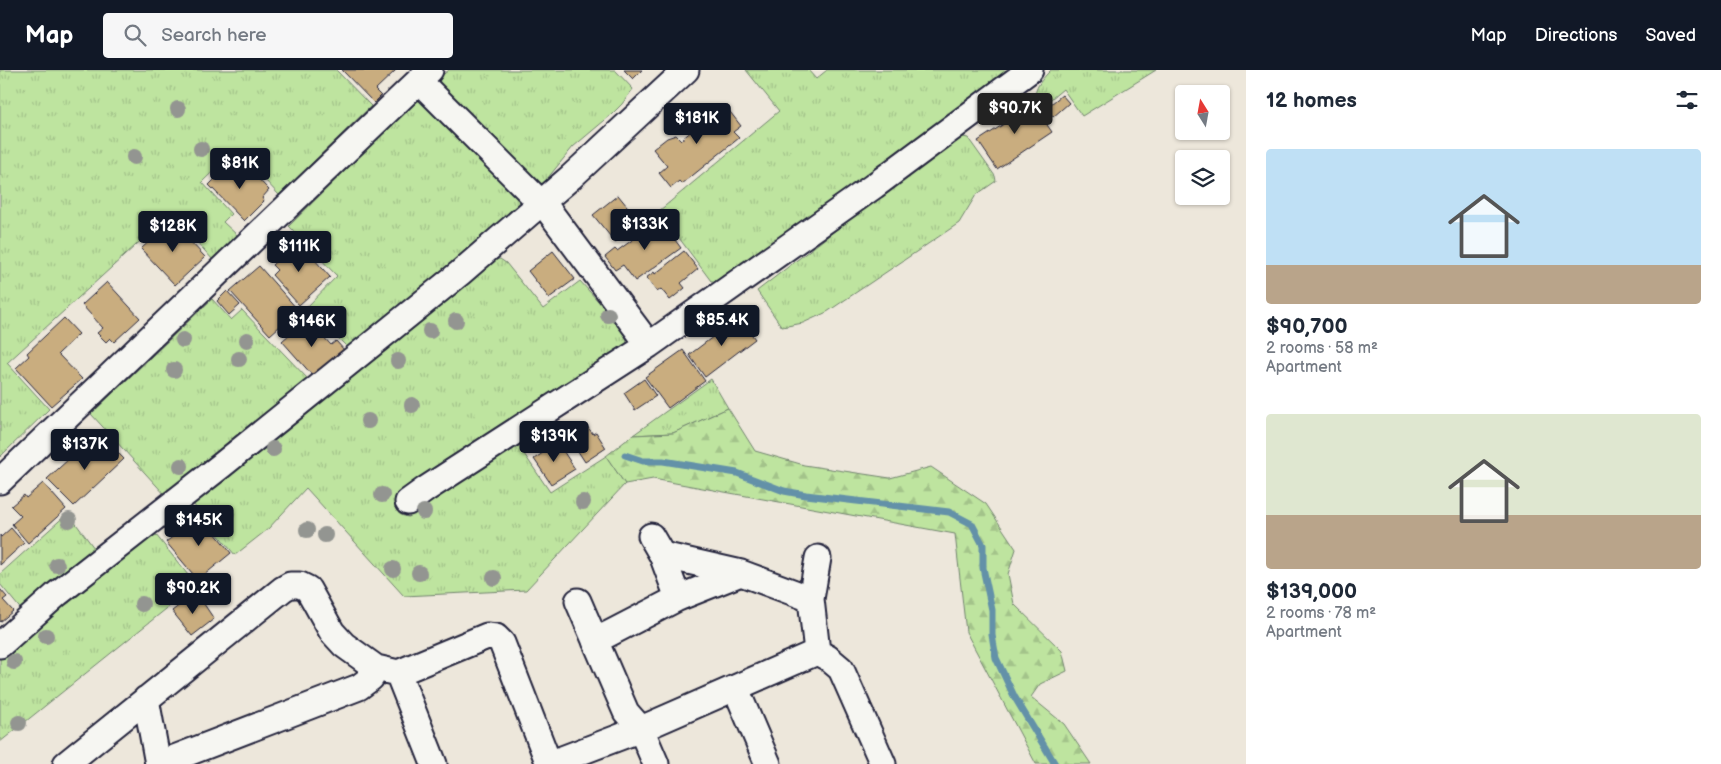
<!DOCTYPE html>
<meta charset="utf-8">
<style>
body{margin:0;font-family:"Balsamiq Sans",sans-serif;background:#f6f6f7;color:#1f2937;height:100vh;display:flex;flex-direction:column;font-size:19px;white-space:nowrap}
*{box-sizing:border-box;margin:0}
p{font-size:16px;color:#747a83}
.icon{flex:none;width:28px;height:28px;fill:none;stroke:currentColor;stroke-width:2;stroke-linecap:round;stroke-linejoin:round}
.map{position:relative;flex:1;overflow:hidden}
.sheet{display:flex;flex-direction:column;background:#fff;width:475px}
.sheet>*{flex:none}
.needle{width:32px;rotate:349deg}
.buttons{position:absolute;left:1175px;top:15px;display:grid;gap:10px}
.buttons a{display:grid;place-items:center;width:55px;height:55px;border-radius:5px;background:#fff;box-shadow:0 1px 4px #0004;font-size:25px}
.price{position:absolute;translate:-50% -42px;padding:0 11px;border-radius:5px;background:#111827;color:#fff;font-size:16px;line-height:32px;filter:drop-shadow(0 1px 2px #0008)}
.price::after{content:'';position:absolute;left:50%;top:30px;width:15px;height:11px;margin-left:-8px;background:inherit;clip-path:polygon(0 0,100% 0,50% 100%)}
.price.on{background:#222;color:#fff}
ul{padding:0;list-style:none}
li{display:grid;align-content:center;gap:10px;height:265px;padding:0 20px}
li span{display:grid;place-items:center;height:155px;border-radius:5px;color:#555}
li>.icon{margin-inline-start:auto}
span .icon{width:90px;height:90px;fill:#fffc;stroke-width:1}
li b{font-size:21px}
h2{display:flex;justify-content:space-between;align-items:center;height:60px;padding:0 20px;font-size:21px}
header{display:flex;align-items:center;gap:30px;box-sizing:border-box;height:70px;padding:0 25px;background:#111827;color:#fff}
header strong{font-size:24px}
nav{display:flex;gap:28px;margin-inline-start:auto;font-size:18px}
.search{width:350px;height:45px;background:#f6f6f7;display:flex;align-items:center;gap:12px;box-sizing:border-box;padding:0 18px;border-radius:5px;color:#747a83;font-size:19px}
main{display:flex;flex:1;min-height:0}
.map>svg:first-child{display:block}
</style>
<header>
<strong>Map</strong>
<div class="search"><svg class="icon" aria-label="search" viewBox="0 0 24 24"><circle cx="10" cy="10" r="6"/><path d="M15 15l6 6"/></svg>Search here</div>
<nav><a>Map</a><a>Directions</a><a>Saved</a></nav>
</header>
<main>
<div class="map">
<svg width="1246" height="694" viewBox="0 0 1246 694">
<defs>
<pattern id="grass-tufts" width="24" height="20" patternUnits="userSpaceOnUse" patternTransform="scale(1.25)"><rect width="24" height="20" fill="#bee49f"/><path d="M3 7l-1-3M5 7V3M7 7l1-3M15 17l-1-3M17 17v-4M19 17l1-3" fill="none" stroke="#a3c38a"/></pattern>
<pattern id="forest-firs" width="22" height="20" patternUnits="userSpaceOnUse" patternTransform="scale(1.25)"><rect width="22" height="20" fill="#bee49f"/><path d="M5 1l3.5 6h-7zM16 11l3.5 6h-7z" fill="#a3c38a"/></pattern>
</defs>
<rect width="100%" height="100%" fill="#ede7db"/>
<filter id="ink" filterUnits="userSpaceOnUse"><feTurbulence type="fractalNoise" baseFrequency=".02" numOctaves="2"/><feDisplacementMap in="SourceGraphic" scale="10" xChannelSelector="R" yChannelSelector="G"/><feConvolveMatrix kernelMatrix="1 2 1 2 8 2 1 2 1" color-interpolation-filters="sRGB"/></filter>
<g filter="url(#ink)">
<path fill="url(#grass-tufts)" stroke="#70836d" d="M0 0H336L371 36 279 125 236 79 202 112 231 144 223 152 238 166 213 190 171 143 7 293 49 339 0 387Z
M449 0H615L633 19 622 34 611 45 573 77 542 115 538 116 439 18 440 7Z
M746 0H808L816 9 827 0H1009C912 70 818 142 720 211H711L659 141 779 41Z
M1051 0H1156L1082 46 1063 19 1040 38C1028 24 1041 10 1051 0Z
M421 29 522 129V133L493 161 348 278 307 237 337 206 289 156 407 39 415 31Z
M963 67 968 68 995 106 996 111 976 125 959 153 827 242 803 253 782 257 757 221 955 68Z
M500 189 506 193 543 239 580 211 625 261 627 273 624 279 397 424C391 436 396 446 409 447L440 420 518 375 550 422 606 386 625 414 526 520 404 526 306 418 268 459 235 485 193 434 221 410 225 409 258 378 493 190Z
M212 229 231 250 242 240 308 309 288 327 167 427 91 344Z
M711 309 728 338 673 363 633 365Z
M68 443 97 482 23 542 0 514V504Z
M152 464 156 465 196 515 0 672V587L33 557Z"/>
<path fill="url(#forest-firs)" stroke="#70836d" d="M728 338 755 381 804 395 890 408 931 397 986 434 1016 479 1008 504 1014 534 1062 581 1067 601 1040 614 1031 627 1064 654 1091 694H1036L966 562 955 464 653 409 625 414 606 386 633 365 673 363Z"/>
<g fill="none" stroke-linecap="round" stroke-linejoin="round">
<path stroke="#6491a8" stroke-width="7" d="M625 385 643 391H663L737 403 784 421 806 425 949 442 972 454 983 475V498L992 540V565L996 588 1014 626 1055 694"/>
</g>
<path fill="#c9ad7f" stroke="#22223b" d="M342 0H396L375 20 381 26 374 33Z
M624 0H642L633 9Z
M1062 25 1069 33 1053 47 1046 38Z
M1029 29 1052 62 997 99 978 71 1022 42 1018 36Z
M705 37H710L713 41 717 37 722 42 727 38 741 56 733 62 739 68 682 114 679 111 671 118 659 103 667 96 653 79 667 68 676 65 681 70 694 59 687 51Z
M241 91 269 120 262 128 264 131 244 151 209 115 229 95 233 99Z
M618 125 640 152 615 172 593 145Z
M660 150 681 178 635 211 623 195 615 200 605 187 615 179 617 181Z
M171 151 205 187 175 215 141 179Z
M298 171 330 207 299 235 272 205 277 200 272 195Z
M553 181 575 209 549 228 528 201Z
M684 181 698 199 681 213 685 218 670 230 661 219 657 222 646 208 654 202 655 204Z
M259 196 298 240 270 265 230 221Z
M107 212 140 248 114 272 110 268 106 272 97 263 103 258 82 235Z
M227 221 240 235 229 245 217 231Z
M739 247 755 269 705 307 689 285Z
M64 248 79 264 58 284 82 309 51 336 16 298 29 286 27 283Z
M307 249 331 275 336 271 345 281 336 289 335 287 313 306 282 271Z
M683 280 705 311 668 338 645 307Z
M644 309 656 326 635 340 624 323Z
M586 355 593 364 596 362 606 378 585 392 572 372 581 366 577 361Z
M103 367 124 389 74 436 47 409 81 378 86 384Z
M556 370 575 399 551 414 534 389 547 380 544 377Z
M43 413 66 439 28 473 12 454 21 446 11 436 24 425 26 428Z
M199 443 231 483 198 510 166 472 180 461 182 465 187 461 183 456Z
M11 458 24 473 0 495V465L1 467Z
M0 519 7 527 3 530 13 541 0 552Z
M190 527 194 533 200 528 214 549 192 566 172 541Z"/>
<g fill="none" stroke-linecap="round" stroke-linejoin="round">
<defs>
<path id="street" d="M419 11 549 141 649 275
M0 411 430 0
M408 432 426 419 649 275 874 116 1030 0
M651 466 662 485 678 528
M662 485 741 503 811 529
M578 531 626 642 641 659 656 694
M595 571 678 528 741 503
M0 575 57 524 222 395 460 203 571 107 686 0
M817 582 811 529 818 488
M398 603 434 694
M736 619 768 694
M146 629 158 694
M66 694 283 519 290 515H300L308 519 332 562 344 575 376 598 398 603 487 566 496 567 502 573 549 694 641 659 817 582 828 588 841 599 883 694
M159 694 359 617 371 608 376 598"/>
</defs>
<use href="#street" stroke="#22223b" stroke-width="29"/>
<use href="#street" stroke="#f6f6f2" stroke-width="25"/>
</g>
<g fill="#939591">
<circle cx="178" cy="39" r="8"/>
<circle cx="201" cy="79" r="8"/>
<circle cx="134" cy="87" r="8"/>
<circle cx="608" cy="245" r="8"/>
<circle cx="456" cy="251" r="8"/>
<circle cx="430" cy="261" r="8"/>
<circle cx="183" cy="270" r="8"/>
<circle cx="247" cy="270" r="8"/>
<circle cx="239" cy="289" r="8"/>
<circle cx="398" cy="291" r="8"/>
<circle cx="174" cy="300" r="8"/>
<circle cx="412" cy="335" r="8"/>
<circle cx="368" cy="351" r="8"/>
<circle cx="273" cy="379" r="8"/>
<circle cx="181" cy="396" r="8"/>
<circle cx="382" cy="425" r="8"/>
<circle cx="583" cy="432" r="8"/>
<circle cx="424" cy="442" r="8"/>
<circle cx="69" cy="450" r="8"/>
<circle cx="307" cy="460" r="8"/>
<circle cx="325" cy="465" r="8"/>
<circle cx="57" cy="495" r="8"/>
<circle cx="393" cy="499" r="8"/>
<circle cx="419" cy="503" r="8"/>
<circle cx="494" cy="508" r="8"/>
<circle cx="142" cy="534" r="8"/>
<circle cx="46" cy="566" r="8"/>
<circle cx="14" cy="592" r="8"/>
<circle cx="19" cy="653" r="8"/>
</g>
</g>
</svg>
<div class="buttons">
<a><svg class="needle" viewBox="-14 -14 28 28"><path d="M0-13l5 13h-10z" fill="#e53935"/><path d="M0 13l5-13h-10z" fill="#747a83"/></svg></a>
<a><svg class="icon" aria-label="layers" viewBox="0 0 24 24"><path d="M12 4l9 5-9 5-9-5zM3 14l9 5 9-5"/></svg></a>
</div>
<b class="price on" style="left:1015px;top:65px">$90.7K</b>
<b class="price" style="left:697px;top:75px">$181K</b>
<b class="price" style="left:240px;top:120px">$81K</b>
<b class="price" style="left:645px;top:181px">$133K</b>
<b class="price" style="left:173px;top:183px">$128K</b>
<b class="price" style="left:299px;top:203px">$111K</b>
<b class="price" style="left:722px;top:277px">$85.4K</b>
<b class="price" style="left:312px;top:278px">$146K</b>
<b class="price" style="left:554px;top:393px">$139K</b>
<b class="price" style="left:85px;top:401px">$137K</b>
<b class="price" style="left:199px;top:477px">$145K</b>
<b class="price" style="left:193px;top:545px">$90.2K</b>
</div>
<section class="sheet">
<h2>12 homes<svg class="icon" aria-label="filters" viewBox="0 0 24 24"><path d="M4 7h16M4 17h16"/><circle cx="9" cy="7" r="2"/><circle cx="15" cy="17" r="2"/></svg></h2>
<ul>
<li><span style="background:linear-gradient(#bfe0f5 75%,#b9a48a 0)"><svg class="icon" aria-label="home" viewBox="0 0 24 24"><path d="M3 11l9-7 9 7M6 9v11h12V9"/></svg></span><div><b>$90,700</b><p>2 rooms · 58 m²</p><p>Apartment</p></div></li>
<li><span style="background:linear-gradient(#dfe7d0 65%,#b9a48a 0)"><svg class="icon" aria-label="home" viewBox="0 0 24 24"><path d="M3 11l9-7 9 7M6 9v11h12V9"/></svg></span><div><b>$139,000</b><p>2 rooms · 78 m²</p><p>Apartment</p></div></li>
</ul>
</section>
</main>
